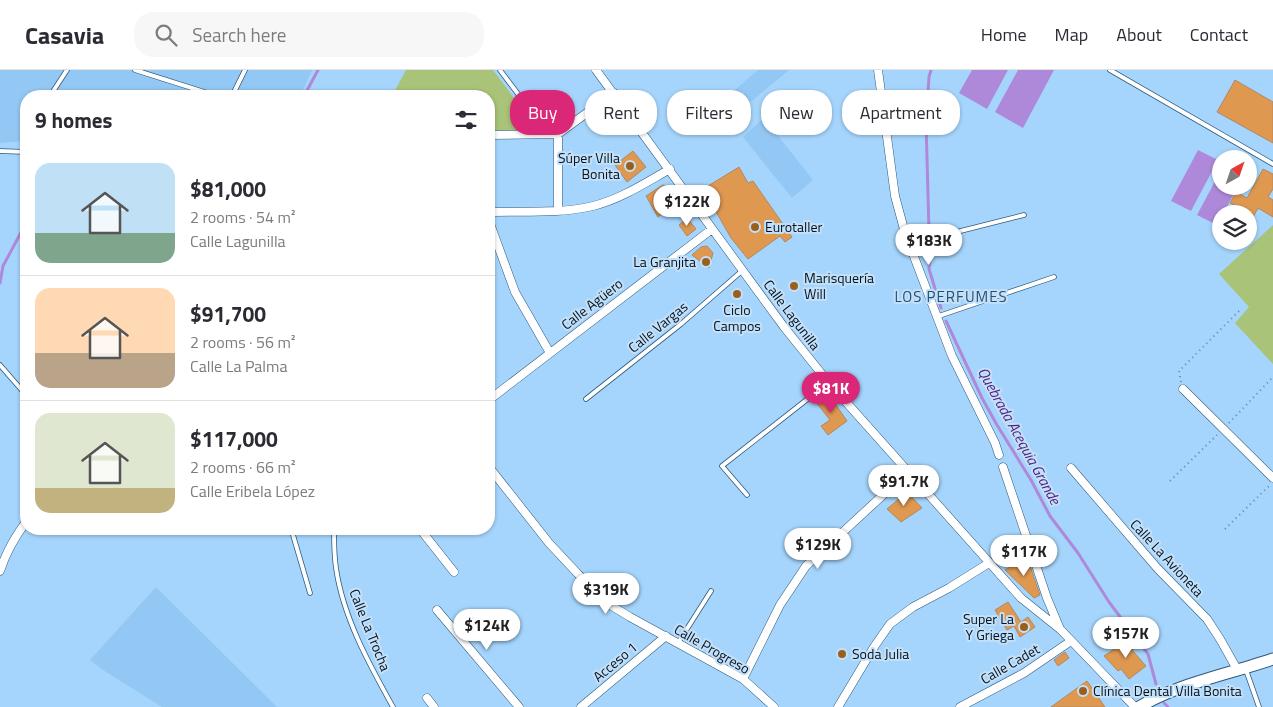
<!DOCTYPE html>
<meta charset="utf-8">
<style>
body{margin:0;font-family:"Titillium Web",sans-serif;background:#f7f7f7;color:#2b2b33;height:100vh;display:flex;flex-direction:column;font-size:19px;white-space:nowrap}
*{box-sizing:border-box;margin:0}
p{font-size:16px;color:#7c7c81}
.icon{flex:none;width:28px;height:28px;fill:none;stroke:currentColor;stroke-width:2;stroke-linecap:round;stroke-linejoin:round}
.map{position:relative;flex:1;overflow:hidden}
.panel{position:absolute;left:20px;top:20px;width:475px;height:445px;display:flex;flex-direction:column;background:#fff;border-radius:20px;box-shadow:0 1px 4px #0004}
.panel>*{flex:none}
.guide{position:absolute;left:510px;top:20px;width:475px;height:45px;display:flex;gap:10px}
.needle{width:32px;rotate:40deg}
.tools{position:absolute;left:1212px;top:80px;display:grid;gap:10px}
.tools a{display:grid;place-items:center;width:45px;height:45px;border-radius:50%;background:#fff;box-shadow:0 1px 4px #0004;font-size:25px}
.price{position:absolute;translate:-50% -42px;padding:0 11px;border-radius:18px;background:#fff;color:#222;font-size:16px;line-height:32px;filter:drop-shadow(0 1px 2px #0008)}
.price::after{content:'';position:absolute;left:50%;top:30px;width:15px;height:11px;margin-left:-8px;background:inherit;clip-path:polygon(0 0,100% 0,50% 100%)}
.price.selected{background:#db2777;color:#fff}
ul{padding:0;list-style:none}
li{display:flex;align-items:center;gap:15px;height:125px;padding:0 15px}
li+li{border-top:1px solid #e1e1e2}
li span{display:grid;place-items:center;flex:none;width:140px;height:100px;border-radius:15px;color:#555}
li>.icon{margin-inline-start:auto}
span .icon{width:60px;height:60px;fill:#fffc;stroke-width:1}
li b{font-size:21px}
h2{display:flex;justify-content:space-between;align-items:center;height:60px;padding:0 15px;font-size:21px}
.pill{padding:0 18px;border-radius:20px;background:#fff;box-shadow:0 1px 4px #0004;font-size:18px;line-height:45px}
.pill.selected{background:#db2777;color:#fff}
header{display:flex;align-items:center;gap:30px;box-sizing:border-box;height:70px;padding:0 25px;background:#fff;border-bottom:1px solid #e1e1e2}
header strong{font-size:24px}
nav{display:flex;gap:28px;margin-inline-start:auto;font-size:18px}
.search{width:350px;height:45px;background:#f7f7f7;display:flex;align-items:center;gap:12px;box-sizing:border-box;padding:0 18px;border-radius:20px;color:#7c7c81;font-size:19px}
.map>svg:first-child{display:block}
</style>
<header>
<strong>Casavia</strong>
<div class="search"><svg class="icon" aria-label="search" viewBox="0 0 24 24"><circle cx="10" cy="10" r="6"/><path d="M15 15l6 6"/></svg>Search here</div>
<nav><a>Home</a><a>Map</a><a>About</a><a>Contact</a></nav>
</header>
<div class="map">
<svg width="1273" height="637" viewBox="0 0 1273 637">
<rect width="100%" height="100%" fill="#a5d5fd"/>
<path fill="#93c8f4" d="M0 0H312L303 20 298 26H26V71L0 73Z
M758 0H789L735 45 723 30Z
M764 48 813 110 792 128 743 67Z
M156 517 277 637H162L103 600 90 590Z"/>
<path fill="#a9c378" d="M406 0H493L536 57V61L489 60V26H392Z
M1273 155V294L1235 253 1249 237 1219 204Z"/>
<path fill="#ae89da" d="M972 0H1008L987 39 959 23Z
M1018 0H1054L1023 58 995 42Z
M1198 80 1218 90 1191 141 1171 131Z
M1221 100V116H1238L1223 144H1221V148L1217 155 1197 145Z"/>
<g fill="none" stroke-linecap="round" stroke-linejoin="round">
<path stroke="#ae89da" stroke-width="3" d="M304 26 318 0
M929 161 926 52 929 7 931 0
M930 174 929 199 941 238
M0 213 3 196 26 153
M946 251 982 328 997 355 1031 410 1050 446 1078 483 1109 532 1148 584 1156 614
M1164 633 1168 637"/>
</g>
<path fill="#df9850" stroke="#b28861" d="M1235 10 1273 32V73L1217 42Z
M633 81 646 97 627 112 615 95Z
M739 97 748 113 753 111 792 167 785 172 780 166 748 189 731 168 703 119Z
M1263 99 1273 104V119L1268 127 1273 130V147L1258 138 1249 155V144H1243L1237 140 1239 137 1230 133 1236 122 1247 128Z
M663 115 668 117 677 131 658 147 646 126Z
M687 148 696 159 687 166 679 155Z
M707 176 713 183 709 198 692 185 701 177Z
M827 322 847 351 828 365 821 356 830 350 815 331Z
M907 422 922 438 901 452 887 439Z
M1027 487 1040 525 1034 528 1005 500Z
M1008 532 1021 552 1028 547 1035 557 1020 567 1014 556 1007 560 995 540Z
M1131 568 1138 576 1132 580 1146 596 1129 609 1121 599 1118 601 1104 586Z
M1065 582 1069 588 1058 596 1054 590Z
M1087 611 1105 637H1051L1073 621Z"/>
<g fill="none" stroke-linecap="round" stroke-linejoin="round">
<defs>
<path id="lane" d="M135 0 217 26
M500 0 548 64
M1110 0 1273 94
M50 26 67 0
M232 26 245 0
M0 81 26 82
M909 174 1024 145
M936 247 1054 207
M0 295 26 325
M586 329 681 254 743 200
M747 425 722 396 828 313
M289 459 293 465 310 523
M334 459C334 472 334 485 336 498 343 547 369 594 393 637
M678 573 711 521
M1246 600 1259 637"/>
<path id="street" d="M596 0 784 257 829 313 1021 528 1061 560 1135 637
M878 0 895 126 905 163 952 286 995 373 999 385
M558 64V140
M489 65 558 64 614 23
M489 142C523 141 560 144 593 136 621 129 645 113 670 99
M489 151 515 222 550 283
M1183 319 1273 408
M489 330 712 159
M489 397 549 473 578 504 607 533 630 547 743 609 774 637
M1003 397 1047 528 1060 559
M1071 398 1158 499 1207 549 1220 569 1238 601
M420 459 454 502
M0 501C6 482 14 468 26 452
M437 540 519 637
M743 609 780 535 806 496 908 402
M427 628 434 637
M581 637 666 566
M838 637 874 577 890 554 913 537 949 518 989 493
M960 637 1024 603 1071 571"/>
<path id="secondary" d="M1139 637C1180 613 1229 604 1273 589"/>
</defs>
<use href="#lane" stroke="#2d597b" stroke-width="5.5"/>
<use href="#street" stroke="#2d597b" stroke-width="9"/>
<use href="#secondary" stroke="#2d597b" stroke-width="13"/>
<path stroke="#6488a5" stroke-width="2" stroke-dasharray="1 4" stroke-linecap="butt" d="M1181 312 1179 301 1239 241
M1229 353 1273 307
M1170 411 1217 365
M1225 459 1270 415"/>
<use href="#lane" stroke="#fff" stroke-width="4"/>
<use href="#street" stroke="#fff" stroke-width="8"/>
<use href="#secondary" stroke="#fff" stroke-width="11"/>
</g>
<g fill="#995f1d" stroke="#c4e0f8" stroke-width="2">
<circle cx="630" cy="96" r="5"/>
<circle cx="755" cy="157" r="5"/>
<circle cx="706" cy="192" r="5"/>
<circle cx="794" cy="216" r="5"/>
<circle cx="737" cy="224" r="5"/>
<circle cx="1024" cy="557" r="5"/>
<circle cx="842" cy="584" r="5"/>
<circle cx="1083" cy="621" r="5"/>
</g>
<g text-anchor="middle" stroke-width="4" stroke-linejoin="round" paint-order="stroke">
<g font-size="14" fill="#021220" stroke="#c4e0f8" text-anchor="start">
<text x="620" y="93" text-anchor="end">Súper Villa<tspan x="620" dy="16">Bonita</tspan></text>
<text x="765" y="162">Eurotaller</text>
<text x="696" y="197" text-anchor="end">La Granjita</text>
<text x="804" y="213">Marisquería<tspan x="804" dy="16">Will</tspan></text>
<text x="737" y="245" text-anchor="middle">Ciclo<tspan x="737" dy="16">Campos</tspan></text>
<text x="1014" y="554" text-anchor="end">Super La<tspan x="1014" dy="16">Y Griega</tspan></text>
<text x="852" y="589">Soda Julia</text>
<text x="1093" y="626">Clínica Dental Villa Bonita</text>
</g>
<g font-size="14" fill="#021220" stroke="#c4e0f8">
<text transform="translate(592 234) rotate(-38)" y="5">Calle Agüero</text>
<text transform="translate(792 245) rotate(53)" y="5">Calle Lagunilla</text>
<text transform="translate(658 257) rotate(-39)" y="5">Calle Vargas</text>
<text transform="translate(1167 488) rotate(47)" y="5">Calle La Avioneta</text>
<text transform="translate(370 560) rotate(68)" y="5">Calle La Trocha</text>
<text transform="translate(712 579) rotate(30)" y="5">Calle Progreso</text>
<text transform="translate(615 592) rotate(-40)" y="5">Acceso 1</text>
<text transform="translate(1010 594) rotate(-30)" y="5">Calle Cadet</text>
</g>
<g font-size="15" letter-spacing="1" fill="#245172" stroke="#c4e0f8">
<text x="951" y="232">LOS PERFUMES</text>
</g>
<g font-size="15" font-style="italic" fill="#542181" stroke="#c4e0f8">
<text transform="translate(1019 366) rotate(61)" y="5">Quebrada Acequia Grande</text>
</g>
</g>
</svg>
<div class="tools">
<a><svg class="needle" viewBox="-14 -14 28 28"><path d="M0-13l5 13h-10z" fill="#e53935"/><path d="M0 13l5-13h-10z" fill="#7c7c81"/></svg></a>
<a><svg class="icon" aria-label="layers" viewBox="0 0 24 24"><path d="M12 4l9 5-9 5-9-5zM3 14l9 5 9-5"/></svg></a>
</div>
<b class="price" style="left:687px;top:157px">$122K</b>
<b class="price" style="left:929px;top:196px">$183K</b>
<b class="price selected" style="left:831px;top:344px">$81K</b>
<b class="price" style="left:904px;top:437px">$91.7K</b>
<b class="price" style="left:818px;top:500px">$129K</b>
<b class="price" style="left:1024px;top:507px">$117K</b>
<b class="price" style="left:606px;top:545px">$319K</b>
<b class="price" style="left:487px;top:581px">$124K</b>
<b class="price" style="left:1126px;top:589px">$157K</b>
<div class="guide">
<a class="pill selected">Buy</a>
<a class="pill">Rent</a>
<a class="pill">Filters</a>
<a class="pill">New</a>
<a class="pill">Apartment</a>
</div>
<section class="panel">
<h2>9 homes<svg class="icon" aria-label="filters" viewBox="0 0 24 24"><path d="M4 7h16M4 17h16"/><circle cx="9" cy="7" r="2"/><circle cx="15" cy="17" r="2"/></svg></h2>
<ul>
<li><span style="background:linear-gradient(#bfe0f5 70%,#7fa58c 0)"><svg class="icon" aria-label="home" viewBox="0 0 24 24"><path d="M3 11l9-7 9 7M6 9v11h12V9"/></svg></span><div><b>$81,000</b><p>2 rooms · 54 m²</p><p>Calle Lagunilla</p></div></li>
<li><span style="background:linear-gradient(#ffd9b3 65%,#b9a48a 0)"><svg class="icon" aria-label="home" viewBox="0 0 24 24"><path d="M3 11l9-7 9 7M6 9v11h12V9"/></svg></span><div><b>$91,700</b><p>2 rooms · 56 m²</p><p>Calle La Palma</p></div></li>
<li><span style="background:linear-gradient(#dfe7d0 75%,#c2b280 0)"><svg class="icon" aria-label="home" viewBox="0 0 24 24"><path d="M3 11l9-7 9 7M6 9v11h12V9"/></svg></span><div><b>$117,000</b><p>2 rooms · 66 m²</p><p>Calle Eribela López</p></div></li>
</ul>
</section>
</div>
